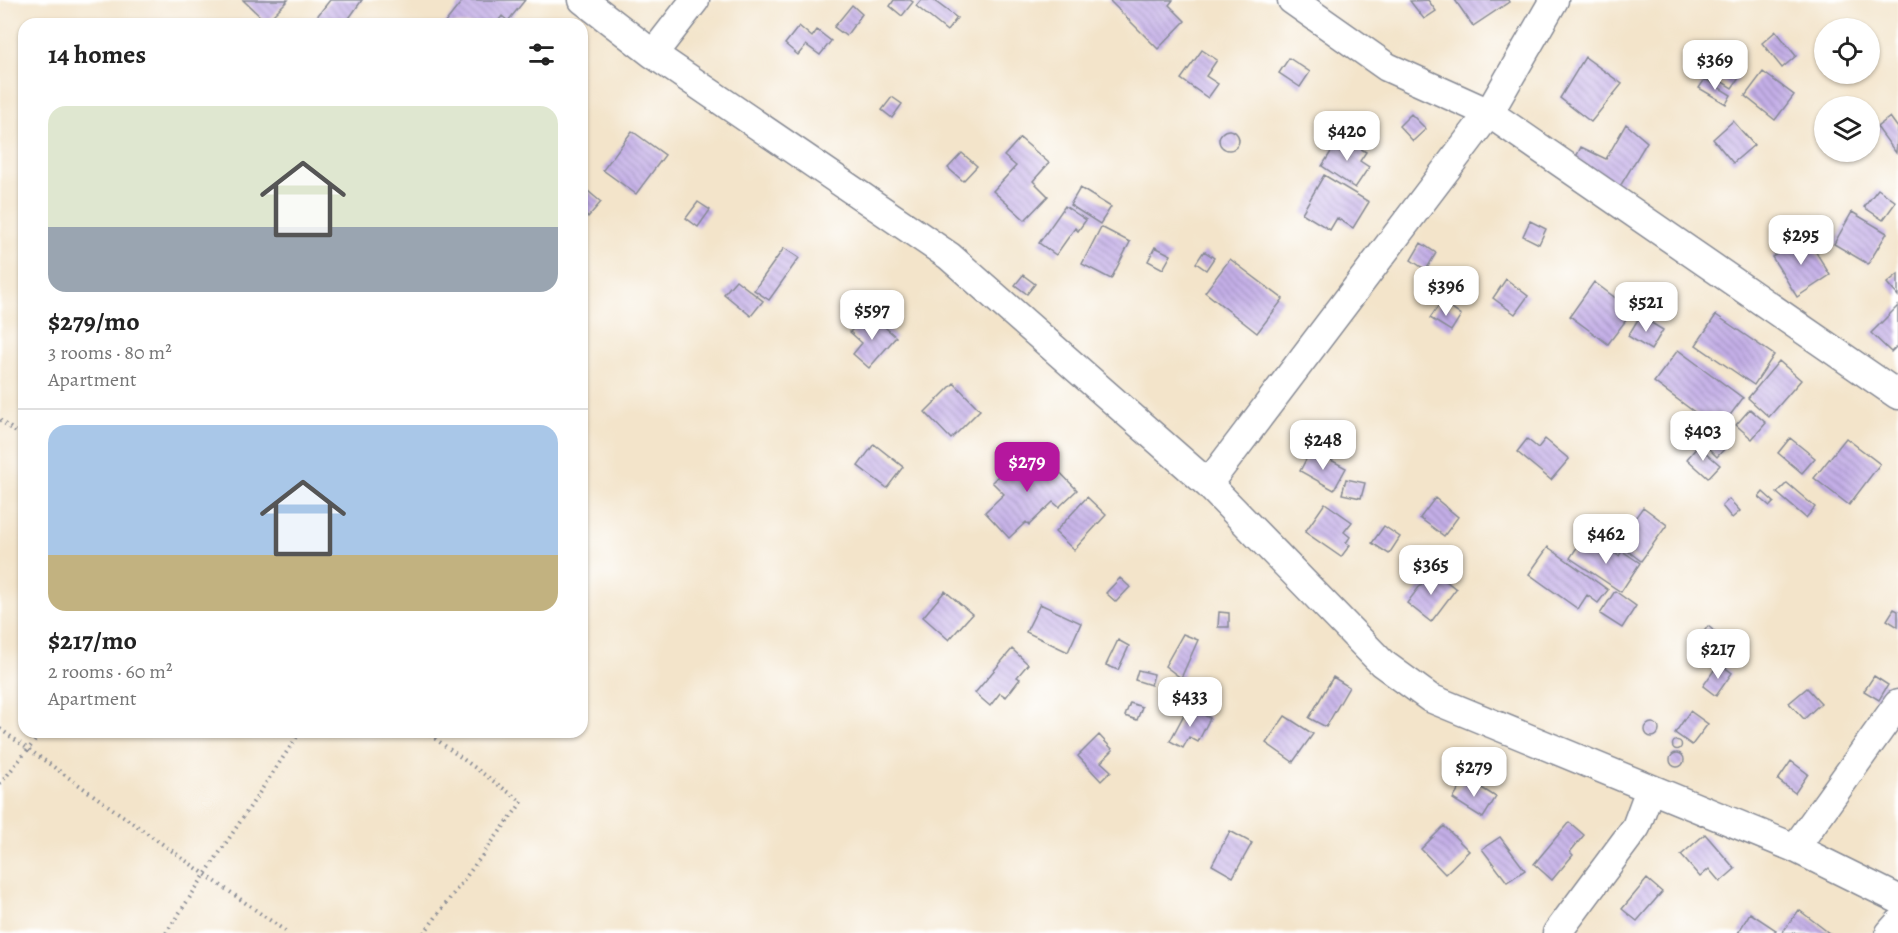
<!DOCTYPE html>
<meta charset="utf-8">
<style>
body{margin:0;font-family:Alegreya,serif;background:#f2f2f2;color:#222;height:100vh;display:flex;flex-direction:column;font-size:22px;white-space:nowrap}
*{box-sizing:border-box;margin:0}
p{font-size:20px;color:#767676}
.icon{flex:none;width:33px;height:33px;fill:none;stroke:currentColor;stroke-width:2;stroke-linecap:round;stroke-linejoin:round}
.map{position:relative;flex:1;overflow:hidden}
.panel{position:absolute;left:18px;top:18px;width:570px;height:720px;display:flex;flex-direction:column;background:#fff;border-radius:18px;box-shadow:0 2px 4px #0004}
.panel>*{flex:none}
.fabs{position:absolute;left:1814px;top:18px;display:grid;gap:12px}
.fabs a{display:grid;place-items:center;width:66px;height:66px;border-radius:50%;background:#fff;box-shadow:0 2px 4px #0004;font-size:30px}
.price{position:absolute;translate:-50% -51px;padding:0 14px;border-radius:12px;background:#fff;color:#222;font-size:20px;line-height:39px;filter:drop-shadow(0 2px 3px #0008)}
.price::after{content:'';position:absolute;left:50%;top:36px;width:18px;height:14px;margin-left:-9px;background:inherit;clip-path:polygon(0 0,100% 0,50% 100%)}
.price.on{background:#b5179e;color:#fff}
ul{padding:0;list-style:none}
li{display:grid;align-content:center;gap:12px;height:318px;padding:0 30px}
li+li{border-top:2px solid #e0e0e0}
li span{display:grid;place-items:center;height:186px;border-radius:18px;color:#555}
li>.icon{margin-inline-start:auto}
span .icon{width:108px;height:108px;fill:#fffc;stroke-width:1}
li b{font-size:26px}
h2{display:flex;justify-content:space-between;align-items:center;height:72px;padding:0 30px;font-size:26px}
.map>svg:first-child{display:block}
</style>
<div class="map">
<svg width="1898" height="933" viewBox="0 0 1898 933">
<defs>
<pattern id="building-back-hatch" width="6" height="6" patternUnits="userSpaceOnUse" patternTransform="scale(1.5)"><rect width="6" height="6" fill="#c4afe7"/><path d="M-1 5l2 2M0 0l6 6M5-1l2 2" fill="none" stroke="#9e8fbe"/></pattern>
</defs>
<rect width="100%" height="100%" fill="#fff"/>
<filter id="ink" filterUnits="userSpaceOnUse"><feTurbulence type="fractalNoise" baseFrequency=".0167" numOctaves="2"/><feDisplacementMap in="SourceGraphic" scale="12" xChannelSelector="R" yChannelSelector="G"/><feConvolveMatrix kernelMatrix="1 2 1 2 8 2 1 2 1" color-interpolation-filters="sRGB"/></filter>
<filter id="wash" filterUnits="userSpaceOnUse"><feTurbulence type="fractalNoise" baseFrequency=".008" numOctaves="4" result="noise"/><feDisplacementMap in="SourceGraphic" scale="24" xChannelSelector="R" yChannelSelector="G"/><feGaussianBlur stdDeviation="1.35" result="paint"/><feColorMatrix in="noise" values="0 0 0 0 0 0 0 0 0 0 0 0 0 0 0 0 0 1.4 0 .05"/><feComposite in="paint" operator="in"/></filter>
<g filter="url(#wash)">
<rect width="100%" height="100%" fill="#f3e4ca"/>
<g id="blocks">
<path fill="url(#building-back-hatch)" d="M243 0H288L266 22Z
M330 0H362L345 24H311Z
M463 0H525L508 21 502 16 496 24H444Z
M894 0H910L913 2 902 16 890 6Z
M921 0H933L957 18 947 31 916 6Z
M1109 0H1173L1169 5 1185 21 1158 49Z
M1428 0 1436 11 1424 19 1410 1Z
M1455 0H1508L1509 2 1473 26Z
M852 5 862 14 846 36 834 27Z
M799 26 812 37 817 30 831 41 820 55 806 45 798 55 785 44Z
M1776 31 1796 56 1782 68 1762 43Z
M1202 50 1217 60 1206 76 1218 84 1208 98 1181 79Z
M1585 57 1622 84 1591 122 1560 98Z
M1289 58 1310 72 1300 87 1279 73Z
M1717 65 1739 78 1732 88 1711 75Z
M1763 72 1794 95 1775 120 1745 96Z
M1705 79 1731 95 1726 104 1699 88Z
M892 97 902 104 892 118 882 110Z
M1411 114 1426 129 1413 141 1399 126Z
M1890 117 1898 128 1896 153 1877 127Z
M1733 121 1754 145 1733 163 1713 139Z
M1626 124 1647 142 1616 193 1573 163 1581 147 1606 159Z
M1219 140a10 10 0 1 1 20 0a10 10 0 1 1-20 0Z
M632 131 665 155 636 194 603 170Z
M1341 136 1366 152 1360 161 1369 167 1355 188 1322 166Z
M1020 138 1049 163 1033 181 1048 196 1025 220 993 191 1016 166 1004 156Z
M962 153 977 166 963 181 948 168Z
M1324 175 1369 202 1353 228 1337 218 1330 230 1302 213Z
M582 186 601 202 588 217 582 212Z
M1080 188 1111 207 1100 224 1070 205Z
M1878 189 1896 202 1883 220 1864 207Z
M698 202 710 210 698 227 686 218Z
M1065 206 1086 220 1078 231 1075 228 1056 255 1039 243Z
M1852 212 1887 233 1868 264 1834 244Z
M1530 221 1546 229 1539 244 1523 236Z
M1101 227 1130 242 1111 279 1082 264Z
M1806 236 1830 275 1797 297 1772 257Z
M1421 243 1436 253 1426 270 1411 260Z
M1155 247 1171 255 1163 269 1148 261Z
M784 248 799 258 769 300 754 290Z
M1204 251 1214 258 1206 270 1196 263Z
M1230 259 1283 299 1257 333 1205 292Z
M1898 274V296L1887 283Z
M1023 275 1035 284 1027 294 1015 285Z
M1506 279 1528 296 1515 314 1493 298Z
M736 280 763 301 751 316 724 294Z
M1594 282 1633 311 1608 344 1570 316Z
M1441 302 1461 315 1451 331 1430 318Z
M1898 306V345L1891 352 1871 333Z
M1716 315 1774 355 1754 385 1696 345Z
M1640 316 1663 330 1651 350 1628 336Z
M862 319 871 327 877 320 896 337 869 368 853 354 862 343 850 332Z
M1678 350 1743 398 1719 430 1654 382Z
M1779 361 1801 380 1769 417 1748 398Z
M954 383 980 410 951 439 925 412Z
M1750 409 1766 423 1752 439 1736 425Z
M1713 433 1727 446 1717 457 1703 443Z
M1790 438 1815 458 1802 473 1778 453Z
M1846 438 1880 464 1849 505 1814 478Z
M1527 439 1538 448 1545 439 1569 459 1551 480 1517 452Z
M874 444 903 467 887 488 858 466Z
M1698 446 1720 465 1708 478 1687 459Z
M1025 450 1043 468 1050 462 1077 490 1059 507 1053 502 1029 525 1026 522 1009 538 985 512 1004 494 992 482Z
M1309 454 1326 463 1329 459 1346 468 1334 490 1300 471Z
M1346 479 1365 483 1361 498 1342 494Z
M1787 483 1815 507 1806 518 1777 493Z
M1763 492 1774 502 1770 506 1759 497Z
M1087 497 1106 515 1074 550 1055 532Z
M1435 498 1458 517 1444 536 1420 518Z
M1729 499 1740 511 1732 518 1722 506Z
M1325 503 1352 522 1344 532 1350 537 1346 543 1350 545 1341 557 1305 532Z
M1643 507 1667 525 1641 561 1617 543Z
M1384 526 1400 537 1389 554 1372 543Z
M1581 541 1598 552 1602 545 1619 556 1622 551 1640 563 1621 592 1570 558Z
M1548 547 1608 590 1598 603 1587 595 1578 609 1529 574Z
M1432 570 1456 589 1431 622 1407 603Z
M1120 578 1130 587 1116 602 1106 593Z
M945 591 972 614 949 640 923 617Z
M1615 591 1636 606 1622 628 1600 614Z
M1040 604 1081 623 1068 652 1026 632Z
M1894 609 1898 611V627L1887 620Z
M1219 612 1229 613V627H1218Z
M1708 626 1723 638 1710 657 1694 645Z
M1183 634 1198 640 1181 678 1165 666Z
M1118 640 1129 646 1118 670 1106 665Z
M1012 649 1028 664 1017 677 1020 679 1006 697 1000 693 990 706 975 693Z
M1719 663 1732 673 1716 696 1703 686Z
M1138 670 1154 674 1151 685 1135 680Z
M1874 676 1888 685 1879 700 1864 691Z
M1333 677 1349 687 1326 727 1309 718Z
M1807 688 1821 703 1804 719 1789 703Z
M1130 703 1142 707 1137 720 1125 716Z
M1188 707 1210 718 1198 742 1189 737 1183 748 1170 741Z
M1690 711 1708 724 1692 745 1675 733Z
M1285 716 1313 734 1293 762 1266 743Z
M1645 730a7 7 0 1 1 14 0a7 7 0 1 1-14 0Z
M1099 735 1113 750 1101 762 1111 771 1101 781 1078 756Z
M1672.5 745a4.5 4.5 0 1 1 9 0a4.5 4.5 0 1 1-9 0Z
M1670 760a7 7 0 1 1 14 0a7 7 0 1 1-14 0Z
M1791 761 1808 774 1795 793 1778 780Z
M1466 778 1496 797 1483 818 1453 799Z
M1569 822 1584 835 1570 852 1573 855 1552 880 1534 864Z
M1444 826 1469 851 1445 874 1421 849Z
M1230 831 1252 843 1233 877 1212 865Z
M1705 834 1735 869 1720 882 1709 869 1700 877 1681 855Z
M1500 837 1525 870 1507 882 1482 849Z
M1647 879 1662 892 1637 921 1622 909Z
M1799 910 1829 933H1782Z
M1750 913 1776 930 1773 933H1738Z"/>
</g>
</g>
<g filter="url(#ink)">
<use href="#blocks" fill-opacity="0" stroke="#878a94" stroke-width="1.5"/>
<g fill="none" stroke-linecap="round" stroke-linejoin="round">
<defs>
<path id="street" d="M583 0 653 54 949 256 1208 484 1382 663 1430 698 1795 848 1898 899
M1292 0 1387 67 1489 113 1898 395
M653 54 695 0
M1208 484 1489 113 1554 0
M1795 848 1898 704
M1557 933 1636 827 1650 789
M1890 933 1898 924"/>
</defs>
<use href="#street" stroke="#878a94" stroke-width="31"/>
<path stroke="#878a94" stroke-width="4" stroke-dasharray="1.5 4.5" stroke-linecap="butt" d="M0 420 24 438
M0 729 288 933
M0 784 42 732
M166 933 300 732
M424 933 522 802 426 732"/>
<use href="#street" stroke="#fff" stroke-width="28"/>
</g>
</g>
</svg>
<div class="fabs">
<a><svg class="icon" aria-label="locate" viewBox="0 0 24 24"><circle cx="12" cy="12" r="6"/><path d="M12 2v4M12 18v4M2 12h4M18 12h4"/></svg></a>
<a><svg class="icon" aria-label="layers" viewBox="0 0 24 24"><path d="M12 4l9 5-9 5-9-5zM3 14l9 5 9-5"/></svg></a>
</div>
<b class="price" style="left:1715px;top:91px">$369</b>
<b class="price" style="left:1347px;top:162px">$420</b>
<b class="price" style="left:1801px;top:266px">$295</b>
<b class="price" style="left:1446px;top:317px">$396</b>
<b class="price" style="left:1646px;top:333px">$521</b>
<b class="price" style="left:872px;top:341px">$597</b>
<b class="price" style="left:1703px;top:462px">$403</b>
<b class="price" style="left:1323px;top:471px">$248</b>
<b class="price on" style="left:1027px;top:493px">$279</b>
<b class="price" style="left:1606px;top:565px">$462</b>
<b class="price" style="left:1431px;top:596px">$365</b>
<b class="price" style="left:1718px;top:680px">$217</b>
<b class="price" style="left:1190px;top:728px">$433</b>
<b class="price" style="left:1474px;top:798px">$279</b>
<section class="panel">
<h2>14 homes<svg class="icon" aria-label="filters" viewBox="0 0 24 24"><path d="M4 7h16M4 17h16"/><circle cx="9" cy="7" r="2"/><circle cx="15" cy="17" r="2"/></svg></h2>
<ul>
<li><span style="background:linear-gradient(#dfe7d0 65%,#9aa5b1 0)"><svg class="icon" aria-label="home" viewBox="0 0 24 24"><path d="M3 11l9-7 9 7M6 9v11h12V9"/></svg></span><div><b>$279/mo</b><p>3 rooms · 80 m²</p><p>Apartment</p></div></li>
<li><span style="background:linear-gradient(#a9c7e8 70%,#c2b280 0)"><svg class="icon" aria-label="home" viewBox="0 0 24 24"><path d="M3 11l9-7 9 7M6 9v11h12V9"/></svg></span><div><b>$217/mo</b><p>2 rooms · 60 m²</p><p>Apartment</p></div></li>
</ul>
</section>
</div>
